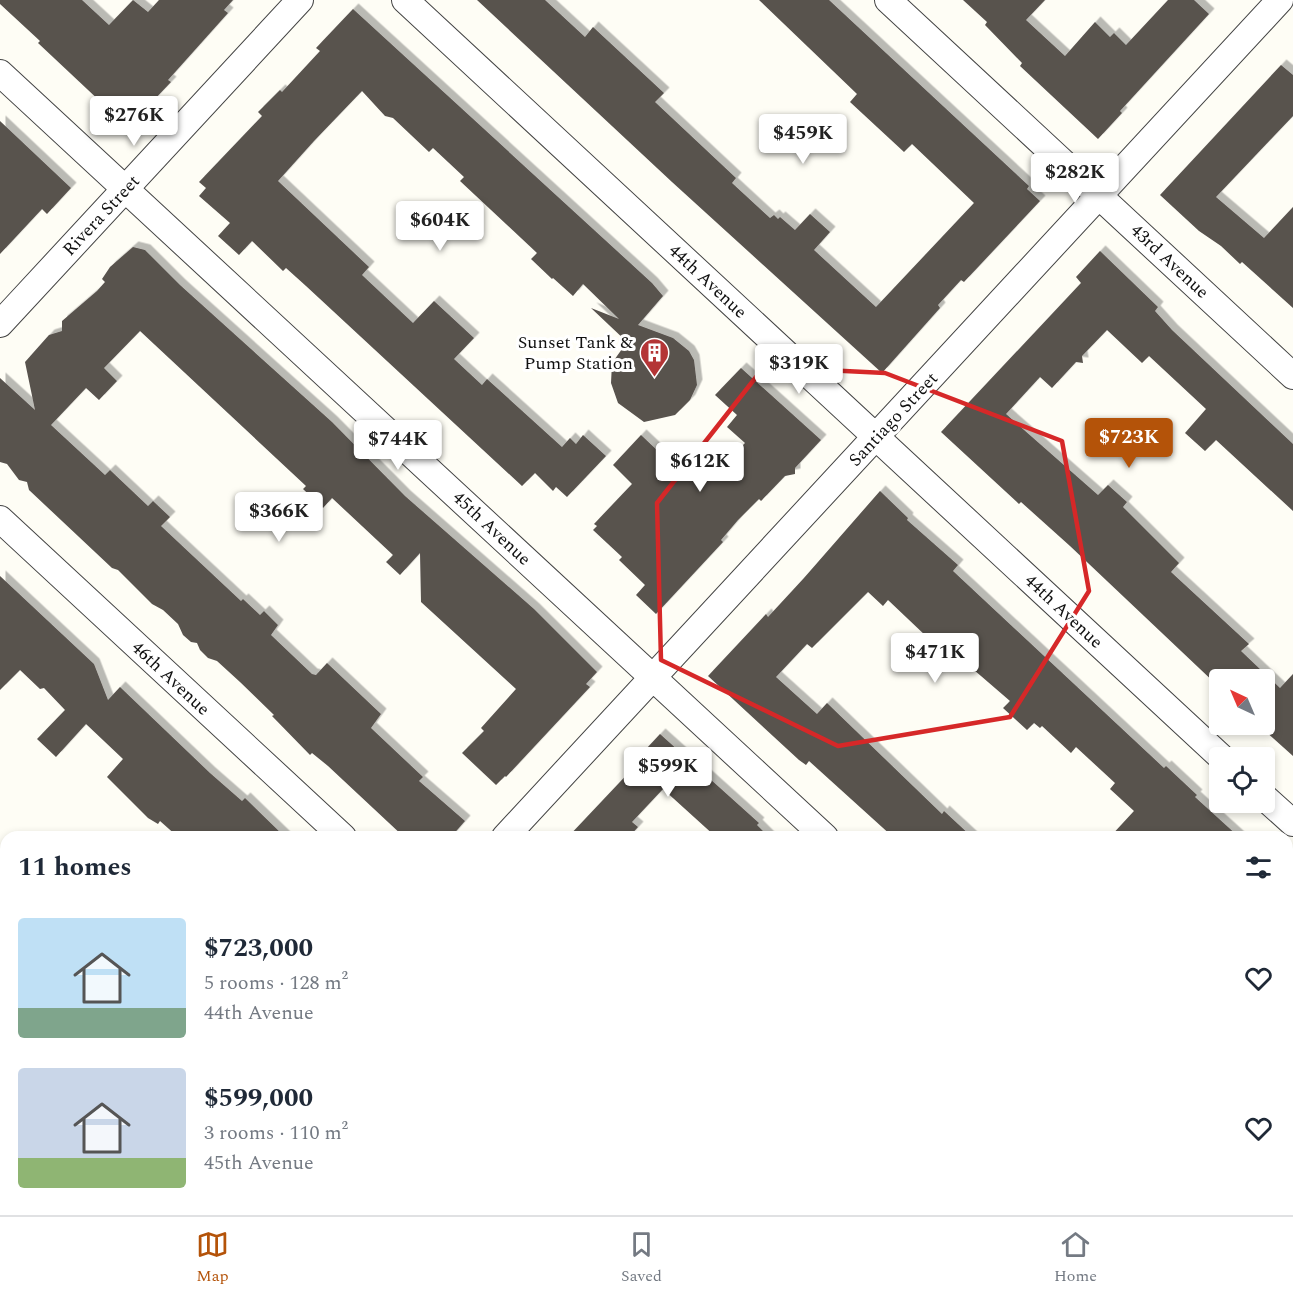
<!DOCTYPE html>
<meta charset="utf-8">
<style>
body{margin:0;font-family:Spectral,serif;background:#f2f2f3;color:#1f2937;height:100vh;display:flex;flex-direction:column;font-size:22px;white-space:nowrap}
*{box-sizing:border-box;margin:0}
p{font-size:20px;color:#747a83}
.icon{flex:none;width:33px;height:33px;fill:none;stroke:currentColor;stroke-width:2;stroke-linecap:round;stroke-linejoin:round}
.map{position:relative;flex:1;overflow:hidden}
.panel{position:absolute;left:0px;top:831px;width:1293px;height:384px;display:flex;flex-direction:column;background:#fff;border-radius:18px 18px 0 0;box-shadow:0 3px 9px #0003}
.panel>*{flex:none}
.needle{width:39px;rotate:316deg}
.fabs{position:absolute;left:1209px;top:669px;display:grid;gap:12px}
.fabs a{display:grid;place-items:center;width:66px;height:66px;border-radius:6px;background:#fff;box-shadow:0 3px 9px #0003;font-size:30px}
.price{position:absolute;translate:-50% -51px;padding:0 14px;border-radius:6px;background:#fff;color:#222;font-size:20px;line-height:39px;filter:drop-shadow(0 2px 3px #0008)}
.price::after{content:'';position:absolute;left:50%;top:36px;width:18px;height:14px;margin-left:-9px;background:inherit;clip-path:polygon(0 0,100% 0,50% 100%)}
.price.current{background:#b45309;color:#fff}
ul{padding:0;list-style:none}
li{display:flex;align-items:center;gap:18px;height:150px;padding:0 18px}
li span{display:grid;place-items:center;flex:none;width:168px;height:120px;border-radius:6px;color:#555}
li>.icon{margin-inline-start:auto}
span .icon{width:72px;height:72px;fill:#fffc;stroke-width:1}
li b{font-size:26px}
h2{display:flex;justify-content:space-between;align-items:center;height:72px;padding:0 18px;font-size:26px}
.tabs{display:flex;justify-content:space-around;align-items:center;height:84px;border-top:2px solid #e0e1e3;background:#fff;font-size:16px;color:#747a83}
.tabs a{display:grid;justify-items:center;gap:3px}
.tabs .current{color:#b45309}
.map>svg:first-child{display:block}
</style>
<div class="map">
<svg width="1293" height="1215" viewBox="0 0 1293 1215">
<defs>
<filter id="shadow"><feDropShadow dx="5.5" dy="-5.5" stdDeviation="0" flood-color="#0004"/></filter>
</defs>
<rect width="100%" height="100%" fill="#fefdf5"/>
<path fill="#58524e" filter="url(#shadow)" d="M0 0H82L109 25 133 0 148 12 159 0H233L224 10 228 13 168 80 171 82 133 122 125 115 120 120 38 43 40 41 0 4Z
M477 0H545L585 37 593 27 664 93 655 102 736 178 732 183 770 218 774 215 778 219 780 217 795 230 810 214 830 232 814 250 876 307 974 203 912 144 904 152 850 102 857 94 759 0H829L1029 186 1027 189 1040 201 964 282 961 280 938 305 940 308 882 373 672 182Z
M963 0H1045L1026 20 1065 56 1095 22 1110 37 1114 33 1126 45 1168 0H1194L1209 14 1120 111 1122 113 1098 139 1020 66 1022 63 985 25 987 22Z
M353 9 652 283 663 296 638 325 673 338 689 351 694 360 697 385 690 400 675 415 644 422 618 403 611 383 612 363 627 342 591 308 619 319 583 284 573 296 553 278 552 279 531 259 537 253 460 181 464 177 433 148 429 152 393 118 385 116 362 91 314 141 278 181 369 267 362 275 413 323 434 301 474 338 454 359 482 385 487 379 562 447 570 438 576 444 583 435 606 456 567 497 556 487 553 491 535 473 522 486 306 286 286 268 283 271 252 241 239 255 218 236 230 223 199 196 206 188 199 182 262 116 258 112 280 90 282 92 320 51 316 48Z
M1281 65 1293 75V116L1216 197 1264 238 1293 207V308L1242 262 1240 264 1221 246 1199 231 1160 195Z
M0 121 71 188 47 214 42 209 0 254Z
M133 247 145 250 180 285 332 422 405 496 534 609 597 672 586 684 590 687 506 777 505 776 496 785 462 753 484 731 481 728 516 689 421 602 420 553 400 575 386 562 393 555 332 498 323 508 303 489 306 486 140 331 104 368 117 381 99 400 86 388 51 425 105 475 110 470 148 506 153 501 170 517 161 526 241 601 243 599 260 615 264 611 278 625 271 635 312 674 316 675 327 663 381 714 371 728 423 777 419 781 465 821 451 837H404L328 766 312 753 310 755 272 716 274 715 240 682 217 661 208 658 200 650 197 643 191 642 183 635 178 624 163 610 152 604 118 570 112 568 29 490 27 482 19 480 7 464 0 462V378L35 410 25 362 49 335 62 331V321L97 291 105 282 102 279 110 267Z
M1100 251 1158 307 1155 311 1172 330 1293 444V511L1216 440 1205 451 1185 433 1206 409 1149 356 1142 363 1107 330 1082 356 1083 363 1076 362 1052 388 1040 377 1006 414 1098 495 1108 485 1127 502 1123 507 1179 563 1171 572 1249 644 1241 651 1280 688 1293 674V756L1264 730V680H1220L1218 686 1070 546 1021 502 1019 504 941 432 1081 283 1076 277Z
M741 368 821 440 795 468V474L785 476 761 501 759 499 738 520 721 540 723 542 656 614 636 595 645 585 619 560 622 557 593 530 597 526 594 524 632 484 613 465 641 435 679 471 689 462 699 471 705 465 715 475 745 443 727 427 737 415 715 395Z
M880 491 908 518 907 520 958 565 953 571 1164 768 1166 766 1197 795 1195 797 1239 837H1110L1134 811 1110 789 1115 783 1076 747 1071 753 1042 726 1040 728 1034 723 1027 730 1003 708 1010 701 981 676 948 648 941 656 923 640 927 637 888 600 883 606 868 592 812 648 807 644 776 677 817 714 827 703 942 814 944 811 972 837H893L809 761 806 765 799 760 708 676 766 614 768 617 804 578Z
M0 576 94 664 108 700 120 687 210 773 242 801 245 798 285 837H178L160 821 158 824 148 818 107 777 123 759 86 724 56 757 37 739 65 710 44 688 40 689 20 670 0 690Z
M660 734 759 823 757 825 769 837H716L663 789 632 822 638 827 629 837H568L636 765 634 762Z"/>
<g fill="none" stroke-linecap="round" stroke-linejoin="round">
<defs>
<path id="lane" d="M1287 1004 1293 1009"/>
<path id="street" d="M405 0 1222 758
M888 0 1293 376
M0 73 825 837
M0 324 300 0
M0 519 343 837
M1264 797 1293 823
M505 837 1280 0
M0 967 6 972
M262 1209 268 1215
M744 1209 750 1215
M1226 1209 1233 1215
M154 1215 160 1209"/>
<path id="secondary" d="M1287 1051 1293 1044
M1287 1086 1293 1080
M1096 1215 1103 1209
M1134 1215 1140 1209"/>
</defs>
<use href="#lane" stroke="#444" stroke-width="16"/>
<use href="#street" stroke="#444" stroke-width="28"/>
<use href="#secondary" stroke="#333" stroke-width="36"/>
<use href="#lane" stroke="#fff" stroke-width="14"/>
<use href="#street" stroke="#fff" stroke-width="26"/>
<use href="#secondary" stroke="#f7f3b7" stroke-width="33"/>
<path stroke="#b43536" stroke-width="1.5" d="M1287 1042 1293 1036
M1287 1059 1293 1053
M1126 1215 1132 1209
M1142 1215 1148 1209"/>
</g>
<path fill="none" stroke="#d62828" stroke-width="4.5" stroke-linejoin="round" d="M764 367 885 373 1062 441 1089 591 1010 717 838 746 661 660 657 503Z"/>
<defs>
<symbol id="building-pin" viewBox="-11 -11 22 30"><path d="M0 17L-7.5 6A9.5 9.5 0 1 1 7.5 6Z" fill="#b43536" stroke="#fff"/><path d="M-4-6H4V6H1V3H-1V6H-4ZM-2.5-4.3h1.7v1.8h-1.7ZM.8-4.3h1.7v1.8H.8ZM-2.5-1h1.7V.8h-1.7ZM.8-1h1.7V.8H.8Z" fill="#fff"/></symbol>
</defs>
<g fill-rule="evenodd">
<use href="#building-pin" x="638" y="336" width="33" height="45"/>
</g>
<g text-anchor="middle" stroke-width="6" stroke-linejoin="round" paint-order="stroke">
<g font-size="18" fill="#111" stroke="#fff">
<text transform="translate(101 215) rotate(-47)" y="6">Rivera Street</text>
<text transform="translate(1170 261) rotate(43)" y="6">43rd Avenue</text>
<text transform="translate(708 281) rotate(43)" y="6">44th Avenue</text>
<text transform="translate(893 419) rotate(-47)" y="6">Santiago Street</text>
<text transform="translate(492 528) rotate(43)" y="6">45th Avenue</text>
<text transform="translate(1064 611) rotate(43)" y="6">44th Avenue</text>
<text transform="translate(171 678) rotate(43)" y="6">46th Avenue</text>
</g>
<g font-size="18" fill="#111" stroke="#fff" text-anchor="end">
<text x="633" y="348">Sunset Tank &amp;<tspan x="633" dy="21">Pump Station</tspan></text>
</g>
</g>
</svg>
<div class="fabs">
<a><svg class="needle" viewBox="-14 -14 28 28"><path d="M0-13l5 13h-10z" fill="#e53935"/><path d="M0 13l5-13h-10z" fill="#747a83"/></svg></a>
<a><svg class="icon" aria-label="locate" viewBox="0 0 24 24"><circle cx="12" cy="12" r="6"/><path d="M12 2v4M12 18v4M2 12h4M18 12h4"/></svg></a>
</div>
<b class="price" style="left:134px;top:147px">$276K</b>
<b class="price" style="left:803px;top:165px">$459K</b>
<b class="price" style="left:1075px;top:204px">$282K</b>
<b class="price" style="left:440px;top:252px">$604K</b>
<b class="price" style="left:799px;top:395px">$319K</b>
<b class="price current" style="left:1129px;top:469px">$723K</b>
<b class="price" style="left:398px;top:471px">$744K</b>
<b class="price" style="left:700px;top:493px">$612K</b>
<b class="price" style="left:279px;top:543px">$366K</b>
<b class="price" style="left:935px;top:684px">$471K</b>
<b class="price" style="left:668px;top:798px">$599K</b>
<section class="panel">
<h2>11 homes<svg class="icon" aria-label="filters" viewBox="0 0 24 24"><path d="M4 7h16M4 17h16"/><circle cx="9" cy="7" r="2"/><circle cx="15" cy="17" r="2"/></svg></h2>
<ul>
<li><span style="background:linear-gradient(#bfe0f5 75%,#7fa58c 0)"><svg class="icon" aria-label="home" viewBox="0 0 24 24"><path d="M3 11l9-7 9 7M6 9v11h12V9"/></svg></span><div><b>$723,000</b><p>5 rooms · 128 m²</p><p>44th Avenue</p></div><svg class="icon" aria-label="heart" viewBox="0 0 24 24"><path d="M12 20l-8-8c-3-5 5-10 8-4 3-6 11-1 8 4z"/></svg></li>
<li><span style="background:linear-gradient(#c9d6e8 75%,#8fb573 0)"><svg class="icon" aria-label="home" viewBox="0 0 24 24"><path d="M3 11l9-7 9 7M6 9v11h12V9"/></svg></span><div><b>$599,000</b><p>3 rooms · 110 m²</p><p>45th Avenue</p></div><svg class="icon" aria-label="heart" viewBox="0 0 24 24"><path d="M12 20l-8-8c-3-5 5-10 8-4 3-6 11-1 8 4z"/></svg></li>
</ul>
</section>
</div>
<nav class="tabs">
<a class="current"><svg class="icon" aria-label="map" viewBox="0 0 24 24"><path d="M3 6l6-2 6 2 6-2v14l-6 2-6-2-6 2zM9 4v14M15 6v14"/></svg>Map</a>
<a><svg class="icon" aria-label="saved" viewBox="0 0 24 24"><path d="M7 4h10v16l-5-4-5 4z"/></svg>Saved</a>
<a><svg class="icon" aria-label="home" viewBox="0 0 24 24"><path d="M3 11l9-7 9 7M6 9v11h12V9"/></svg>Home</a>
</nav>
